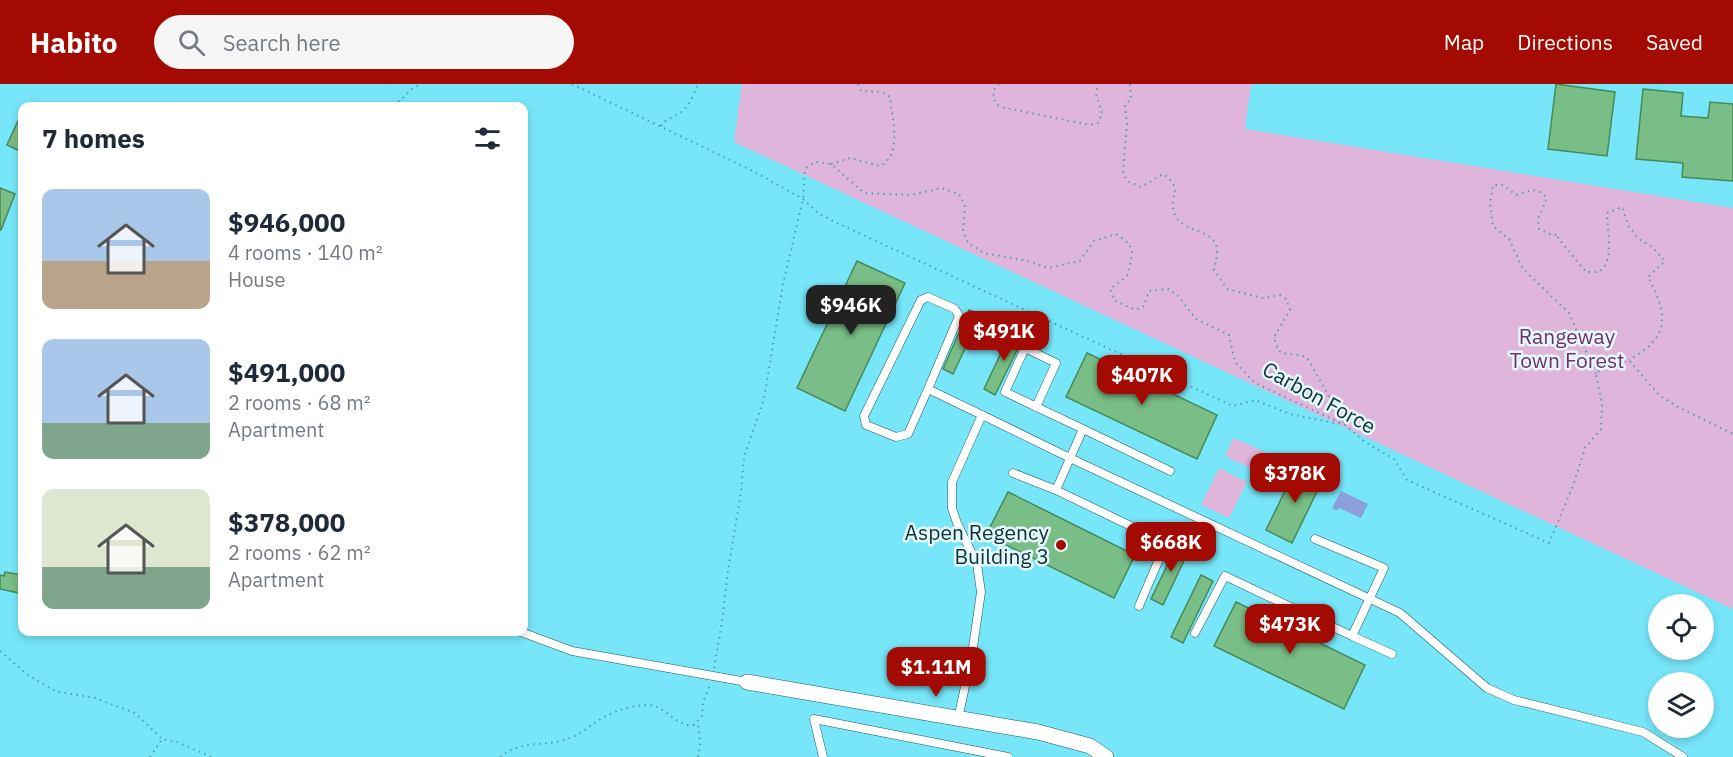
<!DOCTYPE html>
<meta charset="utf-8">
<style>
body{margin:0;font-family:"IBM Plex Sans",sans-serif;background:#f6f6f7;color:#1f2937;height:100vh;display:flex;flex-direction:column;font-size:22px;white-space:nowrap}
*{box-sizing:border-box;margin:0}
p{font-size:20px;color:#747a83}
.icon{flex:none;width:33px;height:33px;fill:none;stroke:currentColor;stroke-width:2;stroke-linecap:round;stroke-linejoin:round}
.map{position:relative;flex:1;overflow:hidden}
.details{position:absolute;left:18px;top:18px;width:510px;height:534px;display:flex;flex-direction:column;background:#fff;border-radius:12px;box-shadow:0 3px 9px #0003}
.details>*{flex:none}
.buttons{position:absolute;left:1648px;top:510px;display:grid;gap:12px}
.buttons a{display:grid;place-items:center;width:66px;height:66px;border-radius:50%;background:#fff;box-shadow:0 3px 9px #0003;font-size:30px}
.price{position:absolute;translate:-50% -51px;padding:0 14px;border-radius:12px;background:#a20a02;color:#fff;font-size:20px;line-height:39px;filter:drop-shadow(0 2px 3px #0008)}
.price::after{content:'';position:absolute;left:50%;top:36px;width:18px;height:14px;margin-left:-9px;background:inherit;clip-path:polygon(0 0,100% 0,50% 100%)}
.price.active{background:#222;color:#fff}
ul{padding:0;list-style:none}
li{display:flex;align-items:center;gap:18px;height:150px;padding:0 24px}
li span{display:grid;place-items:center;flex:none;width:168px;height:120px;border-radius:12px;color:#555}
li>.icon{margin-inline-start:auto}
span .icon{width:72px;height:72px;fill:#fffc;stroke-width:1}
li b{font-size:26px}
h2{display:flex;justify-content:space-between;align-items:center;height:72px;padding:0 24px;font-size:26px}
header{display:flex;align-items:center;gap:36px;box-sizing:border-box;height:84px;padding:0 30px;background:#a20a02;color:#fff}
header strong{font-size:28px}
nav{display:flex;gap:33px;margin-inline-start:auto;font-size:21px}
.search{width:420px;height:54px;background:#f6f6f7;display:flex;align-items:center;gap:15px;box-sizing:border-box;padding:0 21px;border-radius:33px;color:#747a83;font-size:22px}
.map>svg:first-child{display:block}
</style>
<header>
<strong>Habito</strong>
<div class="search"><svg class="icon" aria-label="search" viewBox="0 0 24 24"><circle cx="10" cy="10" r="6"/><path d="M15 15l6 6"/></svg>Search here</div>
<nav><a>Map</a><a>Directions</a><a>Saved</a></nav>
</header>
<div class="map">
<svg width="1733" height="673" viewBox="0 0 1733 673">
<rect width="100%" height="100%" fill="#77e6f9"/>
<path fill="#dfb5db" d="M742 0H1251L1245 45 1733 124V525L734 58Z
M1234 354 1275 373 1266 392 1225 372Z
M1219 384 1247 398 1229 434 1201 421Z"/>
<path fill="#8b9fda" d="M1341 407 1368 420 1361 434 1339 424 1337 427 1332 424Z"/>
<path fill="#79bd87" stroke="#468a56" stroke-width="1.5" d="M1556 0 1615 8 1607 72 1548 65Z
M1643 5 1683 9 1681 32 1708 34 1710 18 1733 20V97L1682 93 1683 79 1636 75Z
M22 28V68L7 61Z
M0 104 15 110 1 146H0Z
M857 177 905 199 845 327 797 304Z
M969 226 981 231 953 290 943 285Z
M1012 246 1024 252 995 311 984 305Z
M1087 269 1217 331 1197 375 1066 313Z
M1298 380 1324 393 1292 459 1266 446Z
M1008 408 1135 471 1114 514 986 451Z
M1179 457 1191 462 1163 521 1151 515Z
M5 488 22 491 19 509 0 505V491L4 492Z
M1201 491 1213 497 1183 559 1171 553Z
M1236 518 1365 581 1344 625 1214 562Z"/>
<g fill="none" stroke-linecap="round" stroke-linejoin="round">
<defs>
<path id="service" d="M928 305 959 232 955 225 928 213 921 216 864 332 866 341 896 353 908 350 928 305 982 331
M1036 323 1056 279 1025 264 1005 308 1083 345 1056 406 1166 459 1139 522
M1083 345 1170 387
M1013 389 1056 406
M521 548 572 567 747 598
M1195 549 1225 492 1352 552 1384 484 1315 455
M1352 552 1392 570
M958 635 972 570 981 508 977 480 957 439 952 424V398L982 331 1070 374 1400 529 1487 604 1514 616 1643 648 1683 673
M823 673 814 635 1008 673"/>
<path id="minor" d="M747 598 1038 648 1090 662 1106 673"/>
</defs>
<use href="#service" stroke="#1c5a64" stroke-width="9"/>
<use href="#minor" stroke="#1c5a64" stroke-width="16"/>
<path stroke="#4d9fad" stroke-width="2" stroke-dasharray="1.5 4.5" stroke-linecap="butt" d="M572 0 755 88 803 115 818 129 837 139 1233 322 1255 316 1290 330 1339 340
M999 0 995 3C993 11 992 18 1001 23L1090 41 1098 39 1102 29 1096 10 1098 0
M1130 0 1131 15 1125 21 1127 40 1123 87 1127 97 1141 103 1163 90C1186 106 1167 111 1175 131 1183 150 1218 144 1217 168 1217 174 1215 180 1214 186L1227 205 1263 214 1280 211 1286 215 1290 226 1274 253 1278 266C1288 274 1298 267 1308 275L1345 341
M394 22 413 4 422 0
M661 42C666 34 673 34 680 29 689 23 694 10 698 0
M831 80 850 74 880 82C903 71 892 34 890 13L882 8 861 7 858 0
M1596 290 1569 229 1523 185 1509 155 1493 142 1490 120 1493 101H1503L1516 111C1529 107 1537 102 1547 114L1538 135 1539 145 1552 151H1559L1558 154 1586 188C1591 188 1597 189 1601 186 1614 177 1607 143 1607 129L1622 123 1629 143 1639 155 1652 163 1665 177 1648 193C1659 213 1671 240 1652 259 1646 266 1637 271 1629 276
M0 567 28 591 55 607 95 614 135 629 162 655 177 658 212 673
M714 584 722 538 728 486 741 408 744 373 764 315 783 200 803 115 805 86 808 82 817 78 831 80 864 109 911 111 942 104 959 110 965 122 963 147 968 159 984 169 1029 177 1048 184 1080 177 1094 157 1116 150C1139 165 1132 168 1127 192L1110 205 1115 217 1136 226 1144 222 1149 207 1169 205 1178 212 1196 235 1229 251 1235 278 1255 299 1345 341 1365 358 1394 375 1407 396 1549 459 1573 402 1585 364 1601 345 1602 321 1596 290 1609 278 1629 276 1659 311 1678 323 1733 350
M150 673 162 655
M500 673C525 654 545 664 570 654 579 651 586 645 593 640 609 628 630 621 649 621 667 622 676 644 694 641L702 632 703 618 710 601
M698 673 700 661 698 638"/>
<use href="#service" stroke="#fff" stroke-width="8"/>
<use href="#minor" stroke="#fff" stroke-width="15"/>
</g>
<circle fill="#a20a02" stroke="#e5f8fc" stroke-width="2" cx="1061" cy="461" r="6"/>
<g text-anchor="middle" stroke-width="5" stroke-linejoin="round" paint-order="stroke">
<g font-size="21" fill="#6f306b" stroke="#e5f8fc">
<text x="1567" y="260">Rangeway<tspan x="1567" dy="24">Town Forest</tspan></text>
</g>
<g font-size="21" fill="#0b3036" stroke="#e5f8fc">
<text transform="translate(1319 314) rotate(29)" y="7">Carbon Force</text>
</g>
<g font-size="21" fill="#0b3036" stroke="#e5f8fc" text-anchor="end">
<text x="1049" y="456">Aspen Regency<tspan x="1049" dy="24">Building 3</tspan></text>
</g>
</g>
</svg>
<div class="buttons">
<a><svg class="icon" aria-label="locate" viewBox="0 0 24 24"><circle cx="12" cy="12" r="6"/><path d="M12 2v4M12 18v4M2 12h4M18 12h4"/></svg></a>
<a><svg class="icon" aria-label="layers" viewBox="0 0 24 24"><path d="M12 4l9 5-9 5-9-5zM3 14l9 5 9-5"/></svg></a>
</div>
<b class="price active" style="left:851px;top:252px">$946K</b>
<b class="price" style="left:1004px;top:278px">$491K</b>
<b class="price" style="left:1142px;top:322px">$407K</b>
<b class="price" style="left:1295px;top:420px">$378K</b>
<b class="price" style="left:1171px;top:489px">$668K</b>
<b class="price" style="left:1290px;top:571px">$473K</b>
<b class="price" style="left:936px;top:614px">$1.11M</b>
<section class="details">
<h2>7 homes<svg class="icon" aria-label="filters" viewBox="0 0 24 24"><path d="M4 7h16M4 17h16"/><circle cx="9" cy="7" r="2"/><circle cx="15" cy="17" r="2"/></svg></h2>
<ul>
<li><span style="background:linear-gradient(#a9c7e8 60%,#b9a48a 0)"><svg class="icon" aria-label="home" viewBox="0 0 24 24"><path d="M3 11l9-7 9 7M6 9v11h12V9"/></svg></span><div><b>$946,000</b><p>4 rooms · 140 m²</p><p>House</p></div></li>
<li><span style="background:linear-gradient(#a9c7e8 70%,#7fa58c 0)"><svg class="icon" aria-label="home" viewBox="0 0 24 24"><path d="M3 11l9-7 9 7M6 9v11h12V9"/></svg></span><div><b>$491,000</b><p>2 rooms · 68 m²</p><p>Apartment</p></div></li>
<li><span style="background:linear-gradient(#dfe7d0 65%,#7fa58c 0)"><svg class="icon" aria-label="home" viewBox="0 0 24 24"><path d="M3 11l9-7 9 7M6 9v11h12V9"/></svg></span><div><b>$378,000</b><p>2 rooms · 62 m²</p><p>Apartment</p></div></li>
</ul>
</section>
</div>
